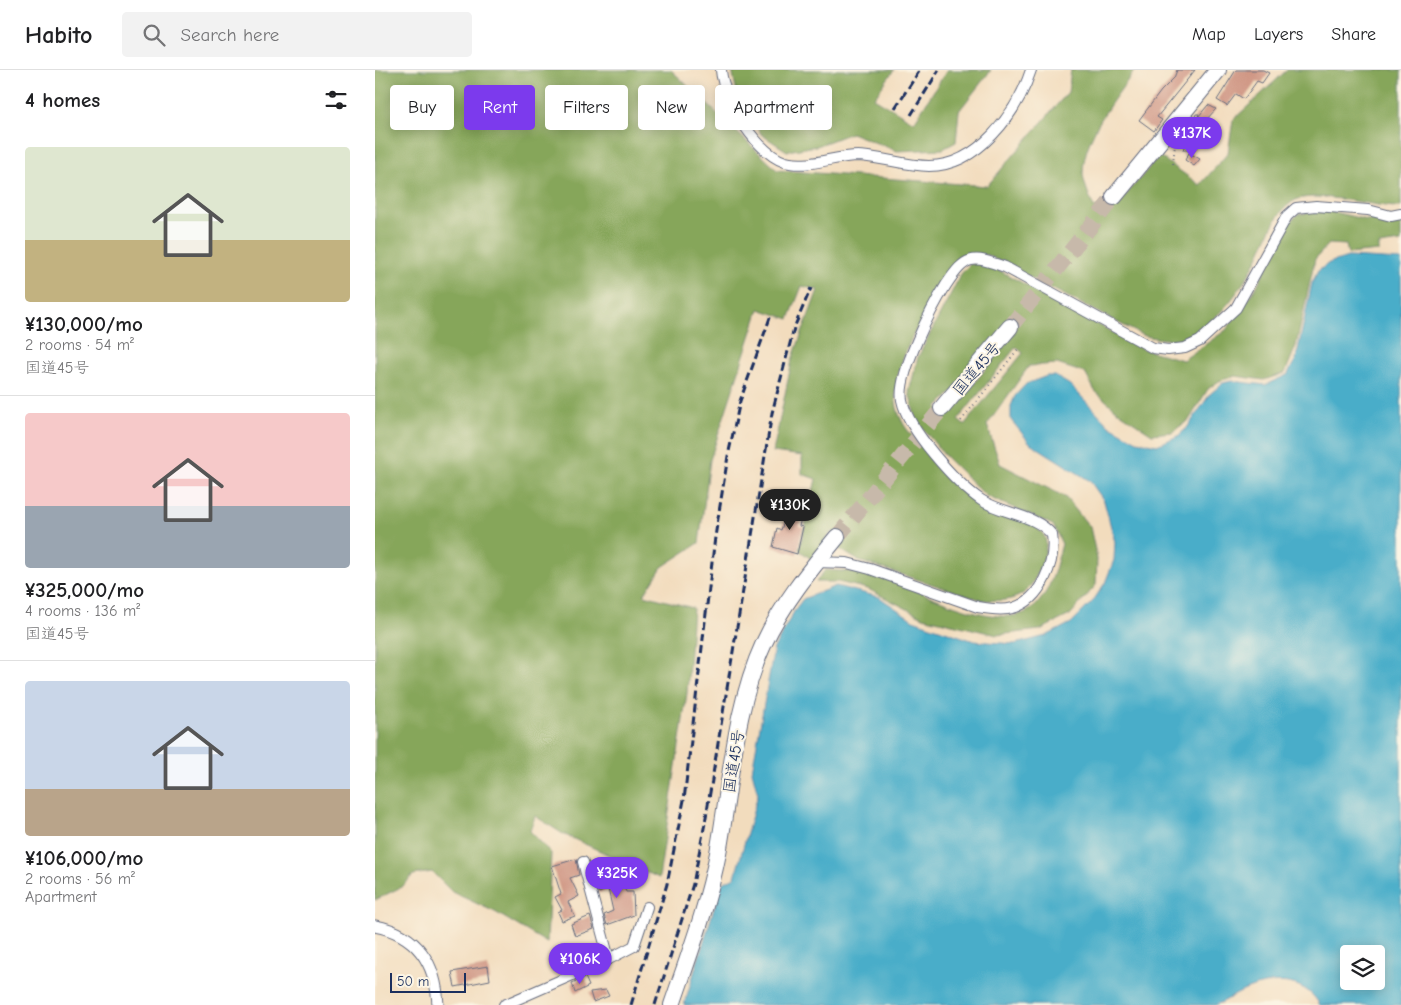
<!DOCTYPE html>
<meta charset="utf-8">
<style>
body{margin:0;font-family:"Comic Neue","Klee One",sans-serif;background:#f2f2f2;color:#202124;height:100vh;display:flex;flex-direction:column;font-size:19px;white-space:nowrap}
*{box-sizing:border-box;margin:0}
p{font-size:16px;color:#757577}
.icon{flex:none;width:28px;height:28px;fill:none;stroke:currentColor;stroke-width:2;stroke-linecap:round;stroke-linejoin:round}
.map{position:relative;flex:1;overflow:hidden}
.sheet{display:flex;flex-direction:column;background:#fff;width:375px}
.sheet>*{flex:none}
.hud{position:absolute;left:15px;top:15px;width:475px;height:45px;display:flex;gap:10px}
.buttons{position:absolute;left:965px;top:875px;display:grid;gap:10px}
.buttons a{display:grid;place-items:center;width:45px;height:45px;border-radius:5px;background:#fff;box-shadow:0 2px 12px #0003;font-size:25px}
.scale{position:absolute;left:15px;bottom:12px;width:76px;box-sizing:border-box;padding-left:5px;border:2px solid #1b2f5e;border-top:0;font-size:14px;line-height:18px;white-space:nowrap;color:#1b2f5e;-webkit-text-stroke:4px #fcf5e5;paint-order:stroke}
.price{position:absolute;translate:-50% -42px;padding:0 11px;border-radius:18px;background:#7c3aed;color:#fff;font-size:16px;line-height:32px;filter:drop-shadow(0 1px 2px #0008)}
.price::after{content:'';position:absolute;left:50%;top:30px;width:15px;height:11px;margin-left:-8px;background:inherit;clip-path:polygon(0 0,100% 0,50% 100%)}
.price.active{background:#222;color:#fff}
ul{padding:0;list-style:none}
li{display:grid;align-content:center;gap:10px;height:265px;padding:0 25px}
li+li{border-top:1px solid #e0e0e0}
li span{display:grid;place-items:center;height:155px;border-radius:5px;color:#555}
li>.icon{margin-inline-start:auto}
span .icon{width:90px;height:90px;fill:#fffc;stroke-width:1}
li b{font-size:21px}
h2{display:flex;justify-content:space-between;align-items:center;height:60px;padding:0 25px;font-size:21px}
.pill{padding:0 18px;border-radius:5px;background:#fff;box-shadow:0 2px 12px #0003;font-size:18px;line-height:45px}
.pill.active{background:#7c3aed;color:#fff}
header{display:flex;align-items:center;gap:30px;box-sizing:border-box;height:70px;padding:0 25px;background:#fff;border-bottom:1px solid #e0e0e0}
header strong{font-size:24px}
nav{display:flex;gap:28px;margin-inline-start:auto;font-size:18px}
.search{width:350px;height:45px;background:#f2f2f2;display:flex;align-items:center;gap:12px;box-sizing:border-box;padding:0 18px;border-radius:5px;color:#757577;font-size:19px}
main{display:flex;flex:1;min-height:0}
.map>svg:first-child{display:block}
</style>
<header>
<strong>Habito</strong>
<div class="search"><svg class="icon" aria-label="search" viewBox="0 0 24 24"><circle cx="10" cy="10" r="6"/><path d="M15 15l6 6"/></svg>Search here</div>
<nav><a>Map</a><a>Layers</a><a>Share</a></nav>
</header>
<main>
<section class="sheet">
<h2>4 homes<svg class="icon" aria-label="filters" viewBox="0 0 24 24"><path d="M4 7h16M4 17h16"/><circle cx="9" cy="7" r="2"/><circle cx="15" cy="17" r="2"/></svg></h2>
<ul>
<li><span style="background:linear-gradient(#dfe7d0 60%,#c2b280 0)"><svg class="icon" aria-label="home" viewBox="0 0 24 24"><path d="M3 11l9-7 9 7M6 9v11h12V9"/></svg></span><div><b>¥130,000/mo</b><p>2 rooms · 54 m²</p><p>国道45号</p></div></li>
<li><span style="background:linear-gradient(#f6c9c9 60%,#9aa5b1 0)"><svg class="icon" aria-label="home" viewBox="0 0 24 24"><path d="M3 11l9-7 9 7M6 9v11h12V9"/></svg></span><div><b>¥325,000/mo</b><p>4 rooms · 136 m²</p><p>国道45号</p></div></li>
<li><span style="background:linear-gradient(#c9d6e8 70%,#b9a48a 0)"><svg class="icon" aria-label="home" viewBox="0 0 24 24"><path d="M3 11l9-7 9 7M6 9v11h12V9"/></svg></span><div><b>¥106,000/mo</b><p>2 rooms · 56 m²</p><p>Apartment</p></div></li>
</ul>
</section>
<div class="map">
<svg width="1026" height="935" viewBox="0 0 1026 935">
<rect width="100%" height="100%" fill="#fcf5e5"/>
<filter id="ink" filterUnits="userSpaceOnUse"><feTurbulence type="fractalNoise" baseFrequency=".02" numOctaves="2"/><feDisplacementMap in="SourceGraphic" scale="10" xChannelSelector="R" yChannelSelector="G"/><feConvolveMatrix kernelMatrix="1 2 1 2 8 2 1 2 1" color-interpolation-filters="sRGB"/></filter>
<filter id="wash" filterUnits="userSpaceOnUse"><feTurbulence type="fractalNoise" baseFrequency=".0096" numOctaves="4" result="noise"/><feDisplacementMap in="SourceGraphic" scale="20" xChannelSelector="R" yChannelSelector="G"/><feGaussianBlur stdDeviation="1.12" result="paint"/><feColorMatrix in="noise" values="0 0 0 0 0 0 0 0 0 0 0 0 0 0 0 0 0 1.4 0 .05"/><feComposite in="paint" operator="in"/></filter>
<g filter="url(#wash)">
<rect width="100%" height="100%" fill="#f2dcbd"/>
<path fill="#86a65a" stroke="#506a5c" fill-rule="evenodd" d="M0 0H296L402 100 612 116 693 22 696 0H760C740 29 708 66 708 104 709 114 715 128 719 138L743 134 784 86 825 115 853 83 858 50 912 0H1026V137C1001 138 937 118 917 132 898 145 892 170 882 189 869 217 834 266 801 269 789 270 778 268 767 265L612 185C603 185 590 183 583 190 574 198 559 226 553 238 536 268 508 317 527 351 532 362 543 371 550 380 565 399 584 420 604 433 624 446 653 445 668 464 678 476 661 513 650 522 638 532 621 531 607 530L484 491 463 478 470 470 457 461 436 489 424 480 441 409 427 404V386L398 382 417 290 443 220 427 216 414 249 384 239 335 390 324 473 287 497 269 525 318 538 312 623 284 808 188 764 160 746 155 761 176 783 172 873 120 842 77 822 57 802 38 805 28 816 0 830Z
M357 0H519L499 28 539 52 572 0H616L584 41 581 72 568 79 522 81 476 63 442 76 412 81 387 65 364 32Z
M954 141 992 150 1026 151V172L1004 175V181L973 184 971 175 954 174 940 189 921 276 910 303 889 310 860 306 844 311 833 319 814 350 797 362 777 364 745 343 720 321 710 303 682 294 654 296 612 355 625 394 690 427 715 457 722 489 721 515 695 545 665 560 622 565 548 547 493 519 463 512H441L450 500C467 501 486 502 503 506 541 516 631 571 663 533 678 516 681 494 687 474L678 455 611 426 570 386 541 350 534 322 543 287 586 204 595 194 611 193 768 279 808 290 851 260 881 218 912 154 924 144ZM641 261 573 346 562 337ZM641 277 648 283 589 355 583 350Z"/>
<path fill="#4aadc9" stroke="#326e94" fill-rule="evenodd" d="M973 187 1026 190V935H945C928 906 895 909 868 921 858 925 850 932 840 935H309L347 813 360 807 383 724 377 701 399 578 421 538 428 529 461 516 504 527 538 550 599 571 640 574 671 566 696 553 718 531 730 513 739 490 740 472 729 431 715 411 655 373 636 350V336L640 326 651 314 672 306H680L695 315 735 356 762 371 782 375 803 366 812 358 835 324 848 313 857 311 890 315 912 305 921 289 937 213 943 201 954 193ZM974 884H1001V911H974Z"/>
<g id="blocks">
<path fill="#cf9583" d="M802 0H820L782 47 787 50 779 61 764 50 786 21 799 8Z
M861 0H888L894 3 887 13 882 11 869 29 861 24 852 36 842 30Z
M833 35 841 39 831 50 824 65 821 64 819 80H808L821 44H824L823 47Z
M814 83 825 89 819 96 810 90Z
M417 434 429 437 424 456 428 457 422 484 398 477 402 458 406 460 409 451 411 452Z
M201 789 204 805 195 808 204 826 193 832 200 846 187 851 183 842 187 840 180 827 186 824 177 796Z
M243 804 251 822H258L259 845 232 855 229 845 238 841 233 819 224 823 221 813Z
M215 846 219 859 200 866 196 854Z
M216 877 220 887 204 894 200 884Z
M113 896 115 910 80 917 77 902Z
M210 907 214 916 200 923 197 913Z
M231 920 234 926 218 932 215 922Z"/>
</g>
</g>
<g filter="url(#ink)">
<use href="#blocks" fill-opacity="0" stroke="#666c7f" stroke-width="1"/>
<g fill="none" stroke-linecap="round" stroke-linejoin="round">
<path stroke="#c7b9aa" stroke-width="16" stroke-dasharray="16 8" stroke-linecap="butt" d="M635 257 739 127
M462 467 567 338"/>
<defs>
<path id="minor" d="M346 0C348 29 384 89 415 93 437 97 460 86 483 86 507 87 530 96 554 96 603 96 642 43 656 0
M441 492 472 493 495 499 603 537C614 539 627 541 638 538 666 530 681 492 677 465 661 444 627 444 606 430 581 413 533 360 527 330 522 305 557 237 571 215 591 185 597 185 630 197L778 278 793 280 810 278 825 271 861 238 912 146 921 138 941 136 993 140 1016 146 1026 144
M234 889 259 876 272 837
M129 935 234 889 208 792"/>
<path id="tertiary" d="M0 856C43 864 61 894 63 935"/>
<path id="trunk" d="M739 127 843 0
M567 338 635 257
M297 935C314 885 333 835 343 783 356 713 359 638 389 573 407 534 435 500 462 467"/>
</defs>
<use href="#minor" stroke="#666c7f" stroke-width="12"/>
<use href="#tertiary" stroke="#666c7f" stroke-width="13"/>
<use href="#trunk" stroke="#666c7f" stroke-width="18"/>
<path stroke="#666c7f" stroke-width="2" stroke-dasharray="1 4" stroke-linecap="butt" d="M798 94 800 74
M586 351 643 279"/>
<use href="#minor" stroke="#fff" stroke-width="10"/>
<use href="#tertiary" stroke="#fff" stroke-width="11"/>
<use href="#trunk" stroke="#fff" stroke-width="16"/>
<path stroke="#1b2f5e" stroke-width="3" stroke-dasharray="8 4" stroke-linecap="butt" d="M520 38 545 0
M536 45 564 0
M256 935 292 814 309 730 340 467 353 386 365 331 396 245
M280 935 318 814 330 753 397 343 419 258 436 218"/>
</g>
</g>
<g text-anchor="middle" stroke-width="4" stroke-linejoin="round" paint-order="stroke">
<g font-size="16" fill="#1b2f5e" stroke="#fcf5e5">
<text transform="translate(601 298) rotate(-50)" y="6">国道45号</text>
<text transform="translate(358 691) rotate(-81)" y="6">国道45号</text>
</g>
</g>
</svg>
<div class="buttons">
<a><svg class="icon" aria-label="layers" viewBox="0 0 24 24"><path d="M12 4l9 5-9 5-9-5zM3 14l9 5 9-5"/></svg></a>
</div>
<div class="scale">50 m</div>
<b class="price" style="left:817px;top:89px">¥137K</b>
<b class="price active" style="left:415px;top:461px">¥130K</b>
<b class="price" style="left:242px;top:829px">¥325K</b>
<b class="price" style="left:205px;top:915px">¥106K</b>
<div class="hud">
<a class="pill">Buy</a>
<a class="pill active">Rent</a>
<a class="pill">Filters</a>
<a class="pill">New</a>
<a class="pill">Apartment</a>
</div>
</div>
</main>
